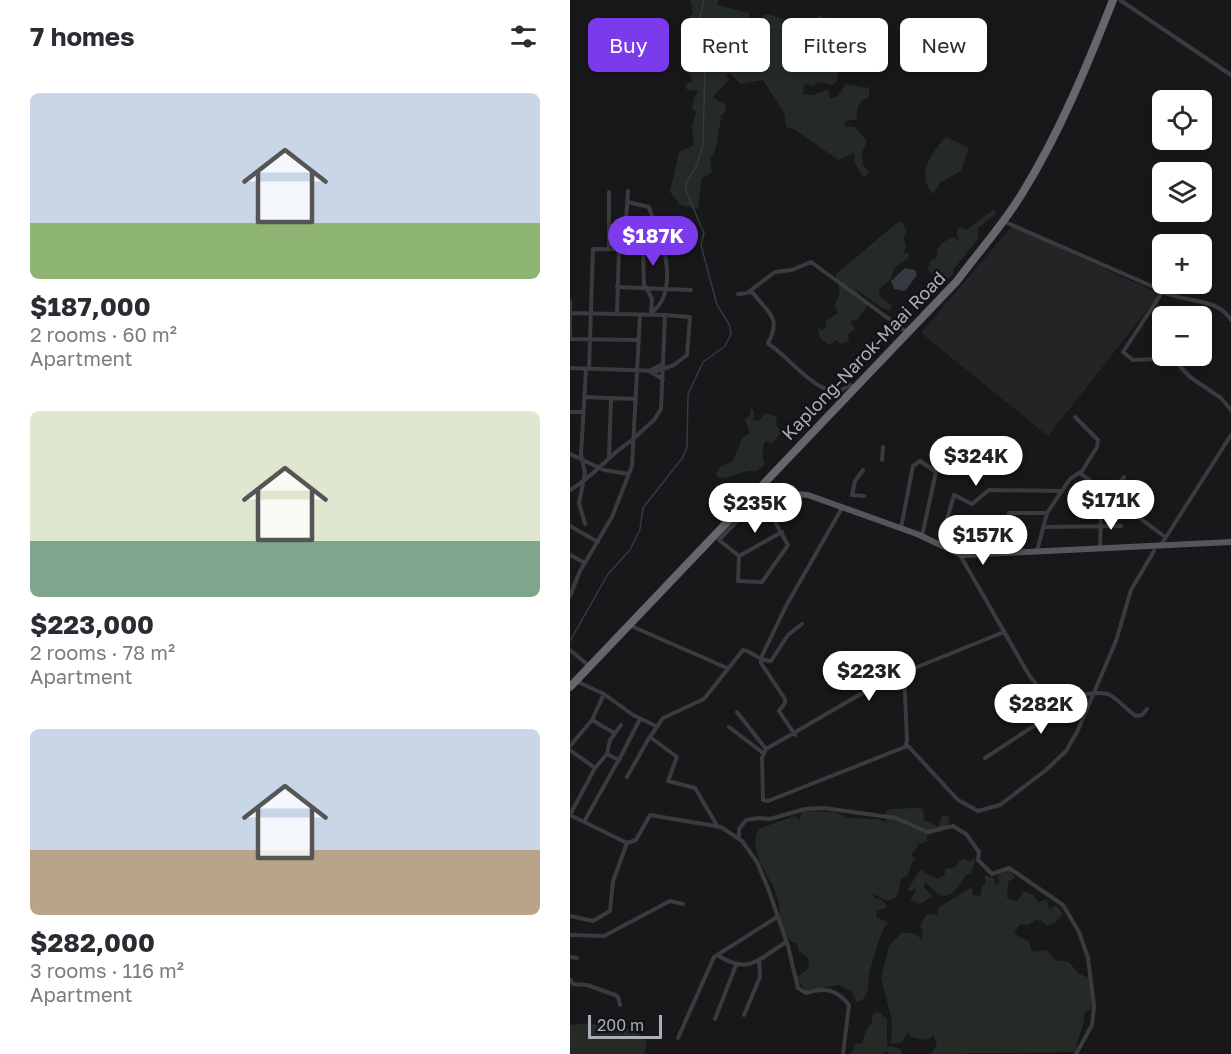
<!DOCTYPE html>
<meta charset="utf-8">
<style>
body{margin:0;font-family:"Golos Text",sans-serif;background:#f2f2f3;color:#2b2b33;height:100vh;display:flex;flex-direction:column;font-size:22px;white-space:nowrap}
*{box-sizing:border-box;margin:0}
p{font-size:20px;color:#7c7c81}
.icon{flex:none;width:33px;height:33px;fill:none;stroke:currentColor;stroke-width:2;stroke-linecap:round;stroke-linejoin:round}
.map{position:relative;flex:1;overflow:hidden}
.side{display:flex;flex-direction:column;background:#fff;width:570px}
.side>*{flex:none}
.banner{position:absolute;left:18px;top:18px;width:552px;height:54px;display:flex;gap:12px}
.controls{position:absolute;left:582px;top:90px;display:grid;gap:12px}
.controls a{display:grid;place-items:center;width:60px;height:60px;border-radius:9px;background:#fff;box-shadow:0 3px 9px #0003;font-size:30px}
.scale{position:absolute;left:18px;bottom:15px;width:74px;box-sizing:border-box;padding-left:6px;border:3px solid #abadb7;border-top:0;font-size:16px;line-height:21px;white-space:nowrap;color:#abadb7;-webkit-text-stroke:4px #131214;paint-order:stroke}
.price{position:absolute;translate:-50% -51px;padding:0 14px;border-radius:21px;background:#fff;color:#222;font-size:20px;line-height:39px;filter:drop-shadow(0 2px 3px #0008)}
.price::after{content:'';position:absolute;left:50%;top:36px;width:18px;height:14px;margin-left:-9px;background:inherit;clip-path:polygon(0 0,100% 0,50% 100%)}
.price.current{background:#7c3aed;color:#fff}
ul{padding:0;list-style:none}
li{display:grid;align-content:center;gap:12px;height:318px;padding:0 30px}
li span{display:grid;place-items:center;height:186px;border-radius:9px;color:#555}
li>.icon{margin-inline-start:auto}
span .icon{width:108px;height:108px;fill:#fffc;stroke-width:1}
li b{font-size:26px}
h2{display:flex;justify-content:space-between;align-items:center;height:72px;padding:0 30px;font-size:26px}
.tag{padding:0 21px;border-radius:9px;background:#fff;box-shadow:0 3px 9px #0003;font-size:21px;line-height:54px}
.tag.current{background:#7c3aed;color:#fff}
main{display:flex;flex:1;min-height:0}
.map>svg:first-child{display:block}
</style>
<main>
<section class="side">
<h2>7 homes<svg class="icon" aria-label="filters" viewBox="0 0 24 24"><path d="M4 7h16M4 17h16"/><circle cx="9" cy="7" r="2"/><circle cx="15" cy="17" r="2"/></svg></h2>
<ul>
<li><span style="background:linear-gradient(#c9d6e8 70%,#8fb573 0)"><svg class="icon" aria-label="home" viewBox="0 0 24 24"><path d="M3 11l9-7 9 7M6 9v11h12V9"/></svg></span><div><b>$187,000</b><p>2 rooms · 60 m²</p><p>Apartment</p></div></li>
<li><span style="background:linear-gradient(#dfe7d0 70%,#7fa58c 0)"><svg class="icon" aria-label="home" viewBox="0 0 24 24"><path d="M3 11l9-7 9 7M6 9v11h12V9"/></svg></span><div><b>$223,000</b><p>2 rooms · 78 m²</p><p>Apartment</p></div></li>
<li><span style="background:linear-gradient(#c9d6e8 65%,#b9a48a 0)"><svg class="icon" aria-label="home" viewBox="0 0 24 24"><path d="M3 11l9-7 9 7M6 9v11h12V9"/></svg></span><div><b>$282,000</b><p>3 rooms · 116 m²</p><p>Apartment</p></div></li>
</ul>
</section>
<div class="map">
<svg width="661" height="1054" viewBox="0 0 661 1054">
<rect width="100%" height="100%" fill="#181719"/>
<path fill="#242326" d="M442 226 590 294 478 436 351 333Z"/>
<path fill="#242a26" d="M120 0H149L147 5 179 13 180 19 185 25 181 29 171 30 166 42 151 37 144 41 142 46 156 60 153 51 155 45 160 44 167 48 169 43H177L182 54 181 65 185 67 192 61 187 45 191 41 186 32 188 24 194 15C204 12 231 28 246 31L248 14 254 18 261 17 263 21 254 26 259 32 267 33 268 46 250 49 257 55H267L269 68 267 81 262 85 248 82 243 86 234 84 233 94 242 95 258 90 260 98 267 97 276 84 299 88V97C288 102 287 107 287 119L276 121 274 126 285 127 297 141 292 153 293 165 299 171 294 178 284 162 285 153 268 160 224 129 216 127 214 113 193 80 171 84 159 73 156 76 160 79 143 97 156 105 155 112 150 116 152 118C146 132 150 147 140 159L142 172 132 179 128 209 110 205 100 192 109 152 124 145 122 127 126 112 122 109 124 97 128 93 127 91 117 90 115 85 122 81 121 76 114 67 117 64 114 55 123 56 124 50 120 40 124 27 120 17 123 12Z
M376 137 399 148 391 171 371 182 363 194C345 174 362 152 376 137Z
M424 209 427 213 408 228V239L384 269 383 275 375 281 360 273 358 269 360 261 367 257C366 245 373 242 383 237L389 240 386 233 389 227 396 230Z
M328 222 333 223 337 231 333 238 336 245 334 253H339L338 259 325 267 320 280 309 289 310 297 322 305 320 310 314 309 281 286 299 303 287 320 280 321 285 329 278 334 279 341 272 344 266 340 260 345C251 342 249 337 248 327L252 330 257 326 255 321 268 313 264 305C275 287 266 290 266 274Z
M181 407 184 412 183 420 189 421 195 413 207 417 206 425 211 432 203 443 196 441C192 446 192 458 195 464L187 471C172 469 163 479 149 478L146 474 150 467 163 461 172 438 180 433 175 420 180 415Z
M346 808 353 809 354 820 369 827 372 815 380 817 378 826 371 832H366L357 836V841L351 844 347 842 348 846 341 855 345 859 342 862 338 876 331 878 328 894 324 899 317 901 303 894 304 898 310 899 317 905 316 908 307 910 306 917 318 922C308 935 306 954 300 970 297 980 302 999 287 1002L282 992 269 985 236 991 226 978 239 968 238 958 228 950V944C206 937 212 913 207 896 200 875 178 854 188 829L225 816 229 820 233 811 265 812 278 818 308 819 316 823V811L320 809Z
M406 858 401 874 396 875C390 882 383 900 370 895 365 893 360 885 355 882L354 888 363 896 350 904 340 900 346 891 345 888 339 892 338 889 350 870 368 879 375 874V869L386 867 388 861 395 859 399 862Z
M438 869 445 877 438 882 437 898 447 901 454 891 463 895 468 902 477 899 479 909 486 905 493 914 486 922 477 926 472 921 465 920 459 925 451 924 444 931 449 937 459 941 462 952 477 950 485 960 499 962 508 973 519 978 522 1008 514 1013C516 1026 506 1038 506 1052L361 1054 367 1045 362 1032 363 1036 356 1040 340 1037 338 1032 332 1042 321 1044 322 1021 311 978 319 946 332 932 346 934 351 939 353 932 350 926 357 914 367 915 369 907 402 887V894L410 897 412 886 415 884V875L424 878 425 885 429 883 428 875Z
M307 1011 317 1019V1046L329 1048 333 1054H319L316 1051 312 1054H281L285 1044 292 1043 296 1030 303 1021 301 1016Z
M19 1023 64 1030 77 1041 74 1054H0V1025Z"/>
<path fill="#343a42" d="M335 268 345 270 347 275 335 291 324 289 321 281Z"/>
<g fill="none" stroke-linecap="round" stroke-linejoin="round">
<path stroke="#343a42" stroke-width="1.5" d="M0 641 38 574 60 550 70 529 73 508 113 457 117 447 118 394 133 362 155 346 161 334 159 324 147 305 131 245 134 233 116 191V183L127 165 133 144 135 70 130 17 134 0"/>
<path stroke="#3b3b3f" stroke-width="4" d="M550 0 661 75
M39 192V247
M58 202 79 207 92 246
M435 222 593 291 553 352 563 360 586 359 592 355
M52 249V222L56 221 58 191
M73 249 74 287
M47 287 121 290
M76 287 82 299 81 312
M179 292 183 293C198 313 212 317 198 343L200 345C221 358 256 408 279 385L285 387
M593 292C616 303 647 297 661 320
M168 294 177 293 205 272 222 270 241 262 337 332
M0 301V325
M82 312C102 298 98 265 93 244
M0 313 95 315 91 409 84 420 62 440
M47 313 49 249
M0 328V339
M0 339 69 340
M600 356 620 377 651 398 661 410
M93 364 79 371 93 379
M0 368 87 371 104 365 117 355 120 317 95 315
M19 369 23 249 91 250 95 254
M14 397 65 399
M0 412H14
M0 454 34 470 59 474
M39 457 41 399
M312 460 313 447
M293 470 285 481 282 495 294 496
M510 473 595 537
M0 490C24 477 37 456 61 441
M541 494 554 477
M169 517 198 509
M15 524 9 503 15 473 11 455 16 369
M0 526 28 542
M473 527 551 526
M331 528 343 466 350 461 366 472 352 536
M370 543 384 495 402 504 419 490 492 491
M591 545 661 435
M530 549 531 516 535 507
M467 551 477 513 500 479 512 471 519 460 527 447 528 440 505 417
M423 554 439 513H477
M0 555 15 563
M390 555 459 675 479 701C495 701 527 688 540 695 549 700 557 710 566 716L572 715 577 709
M169 556 168 581 192 582 218 545 196 506 193 497
M169 556 149 540 171 517
M169 556 212 532
M0 596 10 571 42 517 62 466 70 315
M59 625 157 668
M0 650 19 666
M334 671 337 741 335 747 338 746 388 800 408 811 430 805 476 770 496 751 508 730 546 641 561 590 584 551
M6 681 34 694 63 715 86 726
M167 712 196 749
M22 720 44 733
M159 727 193 753
M225 735 209 711 215 703V699L191 663V658L216 606 272 508
M0 746 22 720 34 694
M335 747 198 801 193 800 192 758 196 749 315 680 434 632
M0 750 25 768 0 815
M37 754 40 740 51 725
M415 758 488 710 480 702
M25 768 37 754 49 760 70 719
M57 777 79 738
M0 815 57 843 66 840 80 815 151 827 172 841 187 862 199 891 218 946 228 988 236 993C254 987 267 989 279 1005L273 1054
M15 820 48 761
M148 827 125 788 98 781 107 757 80 737 93 718 134 699 173 650C184 652 186 660 201 661L218 635 232 624
M169 839V829L176 820 190 818 200 819 235 809 254 808 326 818 357 832 383 826 396 834 409 852 408 860 422 874 439 868 493 905 509 932 518 958 524 1006 522 1025 506 1054
M0 916 23 921 40 911 43 881 57 843
M0 935 34 936 100 901 113 904
M149 956C179 975 189 959 216 942
M0 957 7 958
M0 979 3 984 17 985 45 995 48 997 50 1005
M174 1015 190 977 189 959
M145 1019 166 965
M108 1038 144 957 207 917"/>
<path stroke="#55565c" stroke-width="6" d="M181 495 196 497 215 493 238 495 347 534 392 555 661 542"/>
<path stroke="#65666e" stroke-width="8" d="M0 687 387 281C409 251 434 224 453 192 490 132 517 66 543 0"/>
</g>
<g text-anchor="middle" stroke-width="5" stroke-linejoin="round" paint-order="stroke">
<g font-size="18" fill="#abadb7" stroke="#131214">
<text transform="translate(294 356) rotate(-46)" y="6">Kaplong-Narok-Maai Road</text>
</g>
</g>
</svg>
<div class="controls">
<a><svg class="icon" aria-label="locate" viewBox="0 0 24 24"><circle cx="12" cy="12" r="6"/><path d="M12 2v4M12 18v4M2 12h4M18 12h4"/></svg></a>
<a><svg class="icon" aria-label="layers" viewBox="0 0 24 24"><path d="M12 4l9 5-9 5-9-5zM3 14l9 5 9-5"/></svg></a>
<a>+</a>
<a>−</a>
</div>
<div class="scale">200 m</div>
<b class="price current" style="left:83px;top:267px">$187K</b>
<b class="price" style="left:406px;top:487px">$324K</b>
<b class="price" style="left:541px;top:531px">$171K</b>
<b class="price" style="left:185px;top:534px">$235K</b>
<b class="price" style="left:413px;top:566px">$157K</b>
<b class="price" style="left:299px;top:702px">$223K</b>
<b class="price" style="left:471px;top:735px">$282K</b>
<div class="banner">
<a class="tag current">Buy</a>
<a class="tag">Rent</a>
<a class="tag">Filters</a>
<a class="tag">New</a>
</div>
</div>
</main>
